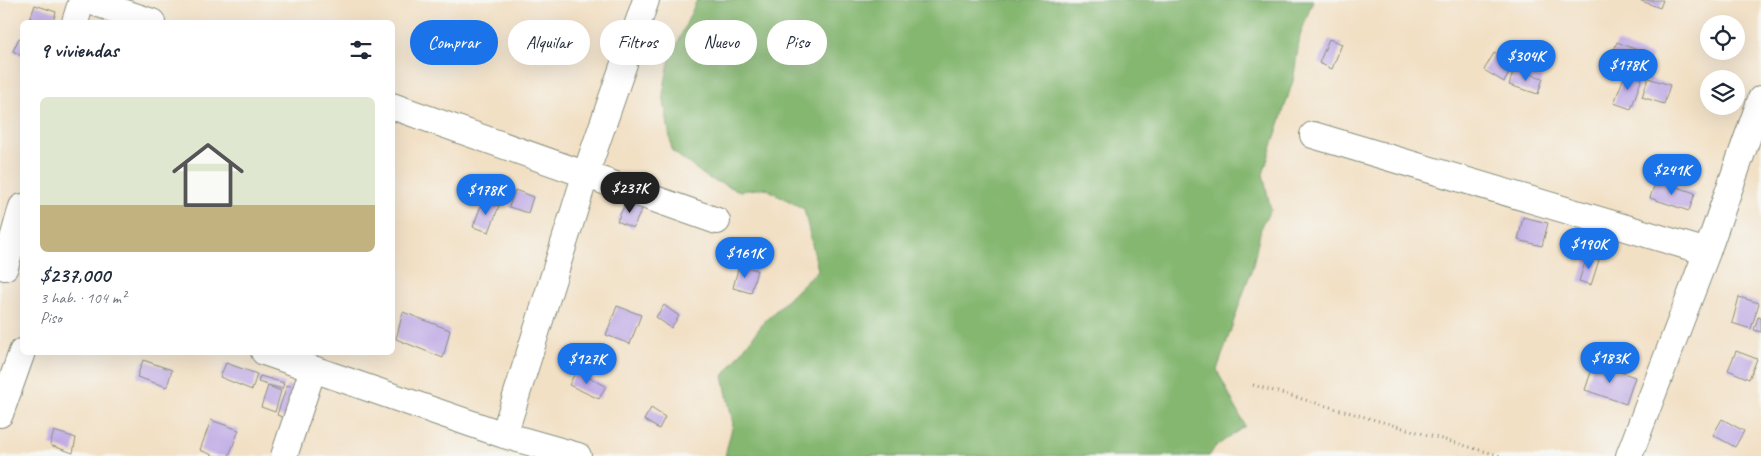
<!DOCTYPE html>
<html lang="es">
<meta charset="utf-8">
<style>
body{margin:0;font-family:Caveat,sans-serif;background:#f6f6f7;color:#1f2937;height:100vh;display:flex;flex-direction:column;font-size:19px;white-space:nowrap}
*{box-sizing:border-box;margin:0}
p{font-size:16px;color:#747a83}
.icon{flex:none;width:28px;height:28px;fill:none;stroke:currentColor;stroke-width:2;stroke-linecap:round;stroke-linejoin:round}
.map{position:relative;flex:1;overflow:hidden}
.sheet{position:absolute;left:20px;top:20px;width:375px;height:335px;display:flex;flex-direction:column;background:#fff;border-radius:8px;box-shadow:0 5px 20px #0002}
.sheet>*{flex:none}
.top-card{position:absolute;left:410px;top:20px;width:475px;height:45px;display:flex;gap:10px}
.controls{position:absolute;left:1700px;top:15px;display:grid;gap:10px}
.controls a{display:grid;place-items:center;width:45px;height:45px;border-radius:50%;background:#fff;box-shadow:0 5px 20px #0002;font-size:25px}
.price{position:absolute;translate:-50% -42px;padding:0 11px;border-radius:18px;background:#1a73e8;color:#fff;font-size:16px;line-height:32px;filter:drop-shadow(0 1px 2px #0008)}
.price::after{content:'';position:absolute;left:50%;top:30px;width:15px;height:11px;margin-left:-8px;background:inherit;clip-path:polygon(0 0,100% 0,50% 100%)}
.price.on{background:#222;color:#fff}
ul{padding:0;list-style:none}
li{display:grid;align-content:center;gap:10px;height:265px;padding:0 20px}
li span{display:grid;place-items:center;height:155px;border-radius:8px;color:#555}
li>.icon{margin-inline-start:auto}
span .icon{width:90px;height:90px;fill:#fffc;stroke-width:1}
li b{font-size:21px}
h2{display:flex;justify-content:space-between;align-items:center;height:60px;padding:0 20px;font-size:21px}
.chip{padding:0 18px;border-radius:22px;background:#fff;box-shadow:0 5px 20px #0002;font-size:18px;line-height:45px}
.chip.on{background:#1a73e8;color:#fff}
.map>svg:first-child{display:block}
</style>
<div class="map">
<svg width="1761" height="456" viewBox="0 0 1761 456">
<rect width="100%" height="100%" fill="#f6f6f2"/>
<filter id="ink" filterUnits="userSpaceOnUse"><feTurbulence type="fractalNoise" baseFrequency=".02" numOctaves="2"/><feDisplacementMap in="SourceGraphic" scale="10" xChannelSelector="R" yChannelSelector="G"/><feConvolveMatrix kernelMatrix="1 2 1 2 8 2 1 2 1" color-interpolation-filters="sRGB"/></filter>
<filter id="wash" filterUnits="userSpaceOnUse"><feTurbulence type="fractalNoise" baseFrequency=".0096" numOctaves="4" result="noise"/><feDisplacementMap in="SourceGraphic" scale="20" xChannelSelector="R" yChannelSelector="G"/><feGaussianBlur stdDeviation="1.12" result="paint"/><feColorMatrix in="noise" values="0 0 0 0 0 0 0 0 0 0 0 0 0 0 0 0 0 1.4 0 .05"/><feComposite in="paint" operator="in"/></filter>
<g filter="url(#wash)">
<rect width="100%" height="100%" fill="#f2e0c5"/>
<path fill="#85b771" stroke="#527a52" d="M697 0H1313L1300 36 1293 81 1263 174 1271 210 1262 224 1253 265 1217 370 1245 426 1215 447 1209 456H725L733 424 723 376 765 321 818 270 804 209 765 188 740 191 708 178 672 151 663 94 669 62Z"/>
<g id="blocks">
<path fill="#c0abe5" d="M1639 0H1663L1660 8Z
M35 5 56 12 53 22H29Z
M19 38 22 39V56L13 51Z
M1329 39 1342 44 1332 69 1319 63Z
M1617 42 1652 56 1644 76 1609 62Z
M1494 53 1514 65 1504 82 1484 70Z
M1514 69 1543 78 1538 94 1509 85Z
M1626 72 1642 78 1631 109 1614 103Z
M1648 78 1670 85 1664 104 1642 97Z
M1656 180 1695 193 1689 211 1650 198Z
M515 190 533 197 528 213 509 207Z
M483 200 499 206 489 232 473 227Z
M627 200 643 207 633 228 617 221Z
M1523 217 1548 223 1542 246 1518 240Z
M1587 256 1599 260 1591 285 1579 281Z
M739 265 757 270 751 293 733 288Z
M1739 297 1759 303 1751 329 1732 323Z
M664 305 679 316 671 328 656 317Z
M617 306 641 315 630 344 606 335Z
M403 312 450 330 443 358 396 339Z
M1758 317 1761 318V332L1754 330Z
M1736 351 1757 359 1749 379 1728 370Z
M143 360 172 370 167 387 137 377Z
M226 363 257 374 252 390 220 377Z
M1594 363 1635 377 1626 404 1585 390Z
M576 371 606 386 599 399 569 385Z
M260 376 284 383 282 389 258 382Z
M287 385 296 388 285 418 277 415Z
M268 386 281 391 275 412 261 407Z
M651 408 665 417 659 429 644 420Z
M1722 419 1744 431 1735 447 1713 435Z
M211 420 239 430 229 456H215L200 450Z
M54 431 76 438 73 453 50 445Z"/>
</g>
</g>
<g filter="url(#ink)">
<use href="#blocks" fill-opacity="0" stroke="#888e7c" stroke-width="1"/>
<g fill="none" stroke-linecap="round" stroke-linejoin="round">
<defs>
<path id="street" d="M87 0 152 22
M75 22 82 0
M392 106 717 221
M1313 135 1707 252
M5 267 22 207
M264 352 504 435 578 456
M0 414 22 352
M504 435 586 173 646 0
M284 456 313 369
M1629 456 1707 252 1761 99"/>
</defs>
<use href="#street" stroke="#888e7c" stroke-width="28"/>
<path stroke="#888e7c" stroke-width="3" stroke-dasharray="1 4" stroke-linecap="butt" d="M1253 385 1501 456"/>
<use href="#street" stroke="#fff" stroke-width="26"/>
</g>
</g>
</svg>
<div class="controls">
<a><svg class="icon" aria-label="locate" viewBox="0 0 24 24"><circle cx="12" cy="12" r="6"/><path d="M12 2v4M12 18v4M2 12h4M18 12h4"/></svg></a>
<a><svg class="icon" aria-label="layers" viewBox="0 0 24 24"><path d="M12 4l9 5-9 5-9-5zM3 14l9 5 9-5"/></svg></a>
</div>
<b class="price" style="left:1526px;top:82px">$304K</b>
<b class="price" style="left:1628px;top:91px">$178K</b>
<b class="price" style="left:1672px;top:196px">$241K</b>
<b class="price on" style="left:630px;top:214px">$237K</b>
<b class="price" style="left:486px;top:216px">$178K</b>
<b class="price" style="left:1589px;top:270px">$190K</b>
<b class="price" style="left:745px;top:279px">$161K</b>
<b class="price" style="left:1610px;top:384px">$183K</b>
<b class="price" style="left:587px;top:385px">$127K</b>
<div class="top-card">
<a class="chip on">Comprar</a>
<a class="chip">Alquilar</a>
<a class="chip">Filtros</a>
<a class="chip">Nuevo</a>
<a class="chip">Piso</a>
</div>
<section class="sheet">
<h2>9 viviendas<svg class="icon" aria-label="filters" viewBox="0 0 24 24"><path d="M4 7h16M4 17h16"/><circle cx="9" cy="7" r="2"/><circle cx="15" cy="17" r="2"/></svg></h2>
<ul>
<li><span style="background:linear-gradient(#dfe7d0 70%,#c2b280 0)"><svg class="icon" aria-label="home" viewBox="0 0 24 24"><path d="M3 11l9-7 9 7M6 9v11h12V9"/></svg></span><div><b>$237,000</b><p>3 hab. · 104 m²</p><p>Piso</p></div></li>
</ul>
</section>
</div>
